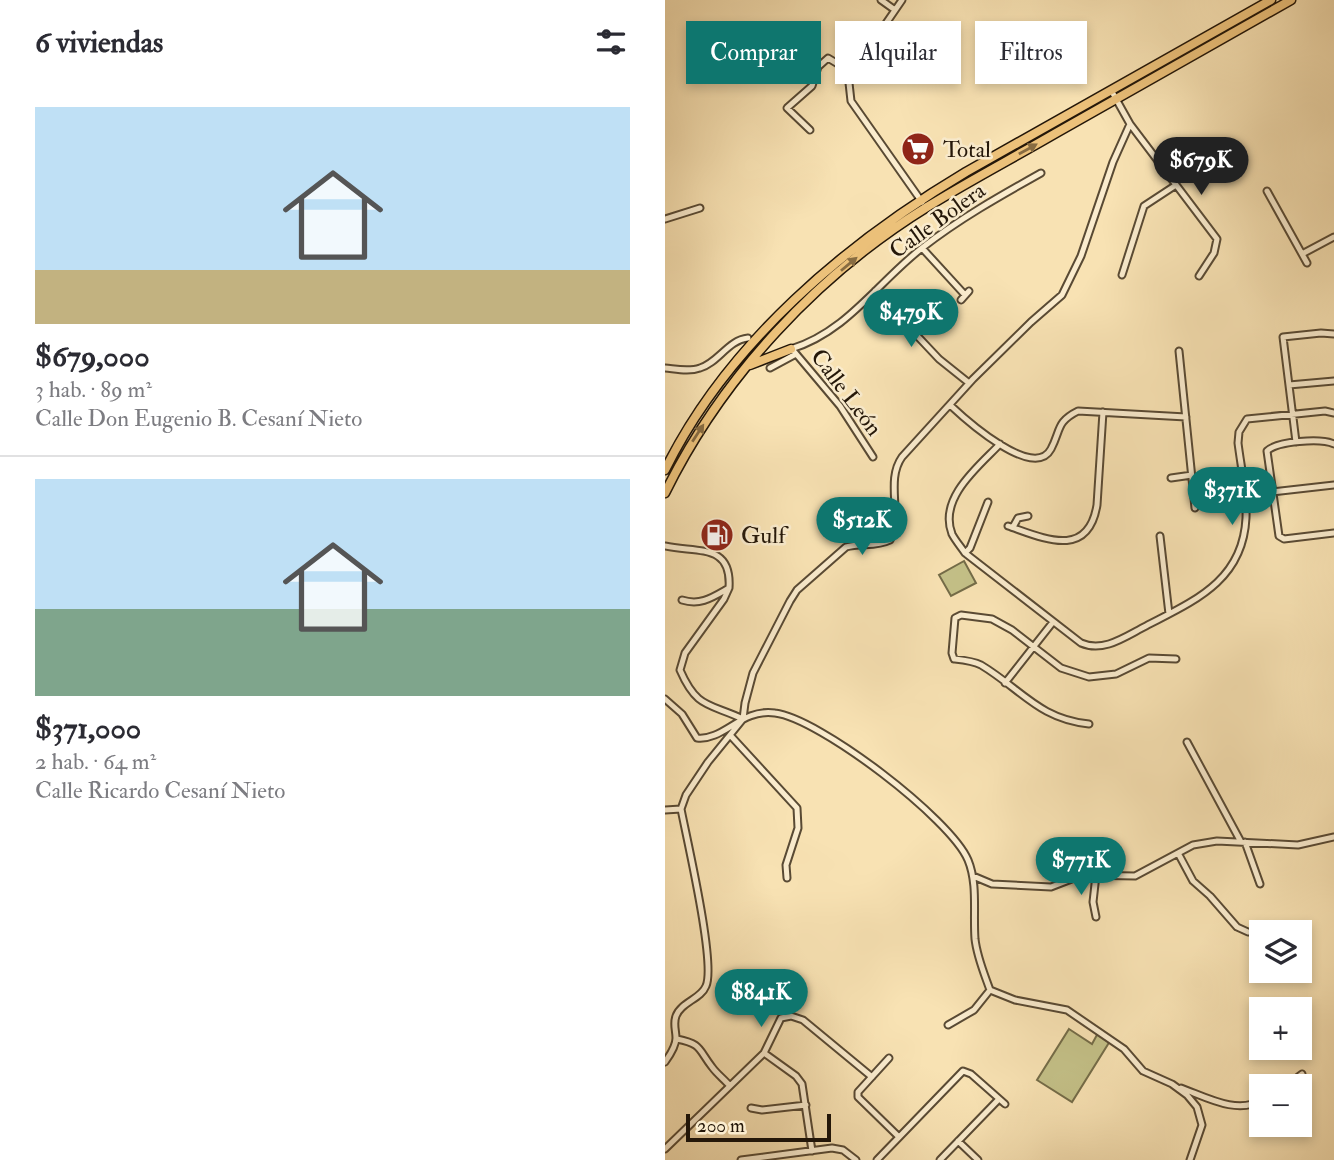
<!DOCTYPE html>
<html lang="es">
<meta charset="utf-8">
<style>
body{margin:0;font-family:"IM FELL Double Pica",serif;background:#f2f2f3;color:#2b2b33;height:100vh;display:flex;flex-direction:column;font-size:26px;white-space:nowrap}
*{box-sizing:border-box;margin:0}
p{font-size:23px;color:#7c7c81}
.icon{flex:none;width:38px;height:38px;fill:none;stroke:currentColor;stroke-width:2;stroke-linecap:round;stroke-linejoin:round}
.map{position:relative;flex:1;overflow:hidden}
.panel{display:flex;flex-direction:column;background:#fff;width:665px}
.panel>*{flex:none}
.banner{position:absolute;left:21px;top:21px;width:542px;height:63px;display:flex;gap:14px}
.fabs{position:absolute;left:584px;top:920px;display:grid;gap:14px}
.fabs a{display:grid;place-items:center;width:63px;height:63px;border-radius:0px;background:#fff;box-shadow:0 4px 10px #0003;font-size:35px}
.scale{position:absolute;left:21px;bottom:18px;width:145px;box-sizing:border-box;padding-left:7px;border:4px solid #241709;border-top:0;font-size:19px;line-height:24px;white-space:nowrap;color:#241709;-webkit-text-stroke:5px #faecce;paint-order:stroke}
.price{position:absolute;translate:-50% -60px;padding:0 16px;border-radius:24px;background:#0f766e;color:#fff;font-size:23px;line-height:46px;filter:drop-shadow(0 2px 4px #0008)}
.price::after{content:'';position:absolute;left:50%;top:42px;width:21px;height:16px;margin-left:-10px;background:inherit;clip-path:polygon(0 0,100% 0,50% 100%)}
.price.current{background:#222;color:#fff}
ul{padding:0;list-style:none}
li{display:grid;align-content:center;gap:14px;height:371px;padding:0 35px}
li+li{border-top:2px solid #e1e1e2}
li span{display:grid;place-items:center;height:217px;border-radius:0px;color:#555}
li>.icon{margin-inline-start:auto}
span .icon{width:126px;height:126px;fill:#fffc;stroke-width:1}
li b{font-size:30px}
h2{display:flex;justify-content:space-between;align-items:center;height:84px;padding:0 35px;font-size:30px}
.chip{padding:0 24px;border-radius:0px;background:#fff;box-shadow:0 4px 10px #0003;font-size:24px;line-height:63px}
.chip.current{background:#0f766e;color:#fff}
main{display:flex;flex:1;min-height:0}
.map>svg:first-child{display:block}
</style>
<main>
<section class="panel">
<h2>6 viviendas<svg class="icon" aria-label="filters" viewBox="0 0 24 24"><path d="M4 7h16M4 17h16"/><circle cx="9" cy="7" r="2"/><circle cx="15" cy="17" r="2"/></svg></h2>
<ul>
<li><span style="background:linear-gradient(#bfe0f5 75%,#c2b280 0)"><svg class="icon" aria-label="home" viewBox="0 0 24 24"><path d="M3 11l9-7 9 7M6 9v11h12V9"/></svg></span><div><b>$679,000</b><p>3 hab. · 89 m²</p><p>Calle Don Eugenio B. Cesaní Nieto</p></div></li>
<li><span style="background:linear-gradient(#bfe0f5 60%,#7fa58c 0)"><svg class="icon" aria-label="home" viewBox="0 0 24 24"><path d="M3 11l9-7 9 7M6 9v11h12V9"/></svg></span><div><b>$371,000</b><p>2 hab. · 64 m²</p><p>Calle Ricardo Cesaní Nieto</p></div></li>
</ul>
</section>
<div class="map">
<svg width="669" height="1160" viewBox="0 0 669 1160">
<rect width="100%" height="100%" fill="#f8e2b3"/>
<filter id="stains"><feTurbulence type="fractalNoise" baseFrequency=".00286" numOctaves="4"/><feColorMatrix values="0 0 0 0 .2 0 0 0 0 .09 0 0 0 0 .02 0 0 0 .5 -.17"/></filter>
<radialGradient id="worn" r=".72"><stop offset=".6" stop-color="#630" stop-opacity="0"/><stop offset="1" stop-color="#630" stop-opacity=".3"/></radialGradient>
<path fill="#c4c188" stroke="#746c48" stroke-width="2" d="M299 561 311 583 286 596 274 575Z
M404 1029 427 1044 433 1033 445 1041 407 1102 372 1080Z"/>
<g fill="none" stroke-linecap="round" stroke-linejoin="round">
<defs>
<path id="minor" d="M216 0 230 10
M237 0 189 70 184 83 186 101 257 202
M465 124 552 239 549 253 534 276
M145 130 122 108 147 86 153 67 163 58 188 73
M602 191 642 263
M0 219 35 208
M257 248 300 295
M637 254 669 237
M457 275 479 206 511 185
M210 291 274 359 304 383
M296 300 304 291
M126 349C182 332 213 282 257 248 294 219 335 196 376 173
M127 349 175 406 208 457
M514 351 530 508
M0 368C11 369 24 372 35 368 53 363 63 340 83 338
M105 368 131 354
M624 385 669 381
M285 405C301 420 369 481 386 449 396 430 391 422 413 411L521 417
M631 442 618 337 656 333 669 334
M335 444C314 466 273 498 287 534 290 540 296 547 300 553L416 643C439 653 461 636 481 626 529 601 578 581 581 518 582 494 576 467 573 443L574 432 582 419 660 411 669 413
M669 444C656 438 612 441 602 451L614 536 619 539 669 533
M506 478 527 475
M607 492 669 485
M343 526C378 538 423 560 432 505L438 412
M348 527 353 518 363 516
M495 536 504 614
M0 546C32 553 67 543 64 588 48 597 36 606 17 600
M300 553 305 548 323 502
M64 588 59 599 20 653 15 670C32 709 44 703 78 719
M340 683 388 622
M0 699 17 714 32 738C59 741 76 708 110 713 154 718 286 819 303 860 313 884 308 913 310 939 312 957 319 973 325 990L350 1000 402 1010 459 1049 478 1071 507 1084 522 1095 532 1107 537 1125 525 1160
M424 724C374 719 356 689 316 665 308 661 298 660 289 659L287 653 290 618 296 615 327 619 347 630 396 668 424 677 451 674 484 658 511 659
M65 735 132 808 133 828 121 865 122 878
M522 742 576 842
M0 810 16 809
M580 842 595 884
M513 853 528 881 545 896 572 927 583 932 602 933
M431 875 428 902 431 917
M308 876 327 884 386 887 417 875 470 876 528 845 552 841 633 845 669 837
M635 933 638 931
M283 1025 309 1010 325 990
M12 1039C37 1044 33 1049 47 1067 52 1074 59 1079 64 1085
M99 1053 131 1076 137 1084 147 1151
M224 1058 193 1092V1097L234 1137
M0 1062C5 1055 11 1046 11 1038 11 1030 8 1024 11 1016 16 1002 36 999 41 986 51 964 22 840 16 809L21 795 43 762 78 719 80 703 88 673 125 601 132 590 181 547C196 543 211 547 225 540 238 515 220 481 237 457L308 379 366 322 397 295 416 256 448 162 465 124 446 90
M620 1087 637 1074
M516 1088C541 1097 572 1115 597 1100
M86 1108 97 1110 141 1105
M293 1141 313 1160
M0 1149 99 1053 116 1018 126 1016 138 1020 207 1077
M76 1160 167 1148 178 1150 191 1160
M212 1160 298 1071 306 1074 340 1104
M275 1160 334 1099"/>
<path id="highway" d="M85 365 126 349
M0 470C63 342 182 243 301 172L606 0
M0 493C57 377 152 275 262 207 304 181 348 158 391 133 469 89 548 44 626 0"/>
</defs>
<use href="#minor" stroke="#594a34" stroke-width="9"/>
<use href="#highway" stroke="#241709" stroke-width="11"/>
<use href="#minor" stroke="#faecce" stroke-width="5"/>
<use href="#highway" stroke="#ecc17a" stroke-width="8"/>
</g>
<defs><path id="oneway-solid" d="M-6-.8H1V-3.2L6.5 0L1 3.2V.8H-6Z" transform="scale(1.75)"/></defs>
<g fill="#886c42">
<use href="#oneway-solid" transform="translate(363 149) rotate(-29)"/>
<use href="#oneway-solid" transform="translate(184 264) rotate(-40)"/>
<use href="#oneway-solid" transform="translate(33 433) rotate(-57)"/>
</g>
<defs>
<symbol id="supermarket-disc" viewBox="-11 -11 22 22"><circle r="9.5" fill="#8f2418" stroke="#faecce"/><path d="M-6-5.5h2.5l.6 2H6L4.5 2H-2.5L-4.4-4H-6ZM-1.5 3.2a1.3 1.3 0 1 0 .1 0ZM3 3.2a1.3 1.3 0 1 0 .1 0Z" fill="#fff"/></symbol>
<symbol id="fuel-disc" viewBox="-11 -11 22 22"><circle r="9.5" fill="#8f2418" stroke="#faecce"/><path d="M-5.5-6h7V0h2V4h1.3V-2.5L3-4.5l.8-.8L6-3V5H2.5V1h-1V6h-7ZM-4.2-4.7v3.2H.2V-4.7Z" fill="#fff"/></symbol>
</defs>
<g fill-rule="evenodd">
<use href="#supermarket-disc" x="234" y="130" width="38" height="38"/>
<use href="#fuel-disc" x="33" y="516" width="38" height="38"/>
</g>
<g text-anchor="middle" stroke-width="5" stroke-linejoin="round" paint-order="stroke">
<g font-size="23" fill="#241709" stroke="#faecce" text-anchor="start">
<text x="278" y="157">Total</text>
<text x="76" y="543">Gulf</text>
</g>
<g font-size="23" fill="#241709" stroke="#faecce">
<text transform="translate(272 220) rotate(-36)" y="8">Calle Bolera</text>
<text transform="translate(182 392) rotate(53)" y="8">Calle León</text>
</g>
</g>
<rect width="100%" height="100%" filter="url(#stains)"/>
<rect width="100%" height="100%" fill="url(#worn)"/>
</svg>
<div class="fabs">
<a><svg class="icon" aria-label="layers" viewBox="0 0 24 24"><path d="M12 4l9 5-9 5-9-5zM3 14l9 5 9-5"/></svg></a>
<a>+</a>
<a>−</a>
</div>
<div class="scale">200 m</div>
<b class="price current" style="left:536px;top:197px">$679K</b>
<b class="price" style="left:246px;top:349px">$479K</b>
<b class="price" style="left:567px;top:527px">$371K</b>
<b class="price" style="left:197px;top:557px">$512K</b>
<b class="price" style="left:416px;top:897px">$771K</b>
<b class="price" style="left:96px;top:1029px">$841K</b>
<div class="banner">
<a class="chip current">Comprar</a>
<a class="chip">Alquilar</a>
<a class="chip">Filtros</a>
</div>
</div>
</main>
